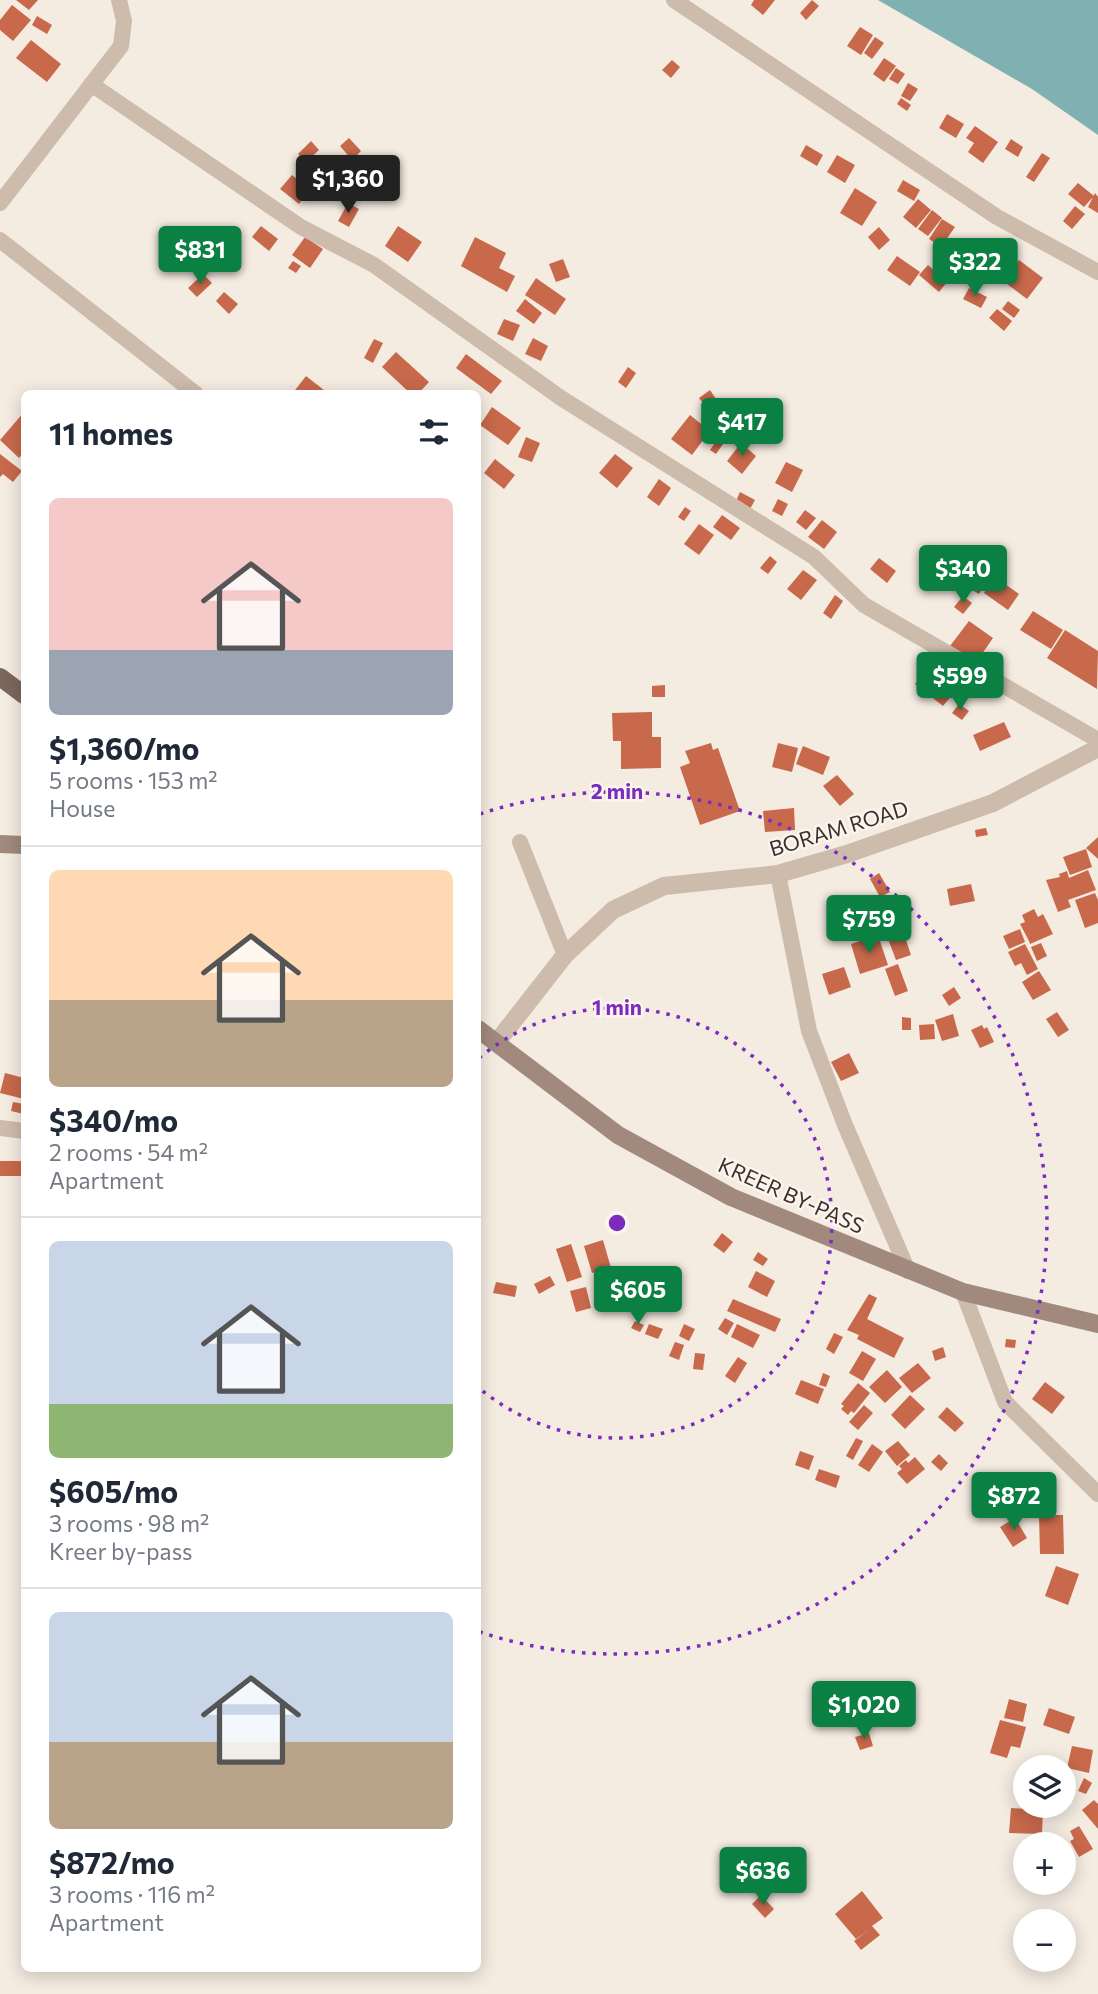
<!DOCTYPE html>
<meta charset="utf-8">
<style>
body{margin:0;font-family:Commissioner,sans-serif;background:#f6f6f7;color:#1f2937;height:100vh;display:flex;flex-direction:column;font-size:26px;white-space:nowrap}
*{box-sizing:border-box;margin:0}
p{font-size:23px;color:#747a83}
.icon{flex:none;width:38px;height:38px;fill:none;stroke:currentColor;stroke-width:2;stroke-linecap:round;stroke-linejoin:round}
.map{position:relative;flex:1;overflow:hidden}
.panel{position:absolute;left:21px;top:390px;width:460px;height:1582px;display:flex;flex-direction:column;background:#fff;border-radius:10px;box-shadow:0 4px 18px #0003}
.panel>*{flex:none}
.fabs{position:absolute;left:1013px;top:1755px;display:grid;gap:14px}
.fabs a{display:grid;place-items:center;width:63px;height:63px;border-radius:50%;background:#fff;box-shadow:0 4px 18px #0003;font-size:35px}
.price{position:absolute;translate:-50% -60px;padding:0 16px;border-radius:7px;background:#0b8043;color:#fff;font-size:23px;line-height:46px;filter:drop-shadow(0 2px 4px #0008)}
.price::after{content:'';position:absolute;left:50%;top:42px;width:21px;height:16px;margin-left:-10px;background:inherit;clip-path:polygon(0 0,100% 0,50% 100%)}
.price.on{background:#222;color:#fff}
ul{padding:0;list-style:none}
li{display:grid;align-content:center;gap:14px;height:371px;padding:0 28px}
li+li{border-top:2px solid #e0e1e3}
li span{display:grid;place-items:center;height:217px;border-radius:10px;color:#555}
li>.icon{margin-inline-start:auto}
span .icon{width:126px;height:126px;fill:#fffc;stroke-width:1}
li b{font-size:30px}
h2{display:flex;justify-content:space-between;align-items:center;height:84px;padding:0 28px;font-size:30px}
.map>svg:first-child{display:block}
</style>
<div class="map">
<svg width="1098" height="1994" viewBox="0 0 1098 1994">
<rect width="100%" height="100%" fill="#f4ebe1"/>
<path fill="#7fb0b2" d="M878 0H1098V135L1032 89Z"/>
<path fill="#c8694b" d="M16 0H38L29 10Z
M754 0H775L763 15 751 5Z
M812 0 819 6 806 20 800 13Z
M12 5 31 20 13 41 0 30V20Z
M37 16 52 25 47 34 32 25Z
M860 27 873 35 861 55 847 46Z
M875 37 884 43 872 59 864 53Z
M31 40 61 64 47 82 16 58Z
M884 58 896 66 884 82 873 74Z
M672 60 680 67 671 78 662 70Z
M896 68 905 74 898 84 889 79Z
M908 83 918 89 910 101 901 96Z
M901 98 911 105 907 111 897 104Z
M947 114 964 124 956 138 939 128Z
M975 126 998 142 983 163 968 152 974 143 966 138Z
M349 138 361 151 352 160 340 146Z
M1011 139 1023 147 1018 157 1005 149Z
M311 141 319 150 306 162 298 154Z
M806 145 823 155 817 166 800 156Z
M1042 153 1050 158 1034 182 1026 177Z
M837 155 855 165 845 183 827 172Z
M360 161 380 177 364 196 344 180Z
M292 175 310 190 299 204 280 189Z
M903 180 920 190 914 201 897 191Z
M1078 183 1094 196 1084 207 1068 194Z
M855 188 877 202 862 226 840 213Z
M1095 193 1098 197V213L1088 207Z
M918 199 931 210 916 228 903 217Z
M348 203 359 209 349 227 338 221Z
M1075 206 1085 214 1072 229 1063 221Z
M932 210 942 218 928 236 918 229Z
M942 219 955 227 941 247 929 239Z
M261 226 278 239 269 251 252 237Z
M398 226 422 242 408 262 385 246Z
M879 227 890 240 879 250 868 237Z
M305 237 323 249 310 268 292 255Z
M475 237 506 253 499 268 515 276 507 292 461 266Z
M948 255 961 265 954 274 941 263Z
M897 256 920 272 910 286 887 270Z
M563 259 570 277 556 282 549 264Z
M1019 260 1043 278 1027 299 1003 281Z
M293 261 301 266 296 273 288 268Z
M928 265 947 282 939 292 919 275Z
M203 274 212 283 197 297 188 288Z
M536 278 566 299 555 315 525 295Z
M969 288 987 297 981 308 963 299Z
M224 292 238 304 229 314 216 301Z
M525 299 542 313 534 324 516 311Z
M1008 301 1020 310 1014 318 1002 309Z
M997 309 1012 321 1004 331 989 318Z
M504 319 520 325 513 341 497 334Z
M533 338 548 346 541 361 525 354Z
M374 339 383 343 373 363 364 358Z
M396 352 429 382 418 394H411L382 367Z
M466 354 502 381 491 394 456 368Z
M628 367 636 373 626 388 618 382Z
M306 376 329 394H292Z
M710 390 722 408 712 415 699 398Z
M492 407 521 428 508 445 480 425Z
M24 412V452L19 458 0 440Z
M690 415 710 431 692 455 671 439Z
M526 437 540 443 532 462 518 457Z
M717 440 723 444 716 454 710 450Z
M741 443 756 456 742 474 727 461Z
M0 454 22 471 13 482 3 474 0 477Z
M615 454 633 468 617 488 599 473Z
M495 459 515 475 504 489 484 473Z
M786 462 803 470 792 492 775 483Z
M659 479 671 488 659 506 647 497Z
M740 492 755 500 750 509 736 501Z
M778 499 788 504 782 516 772 511Z
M685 507 691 511 684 521 678 517Z
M805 510 816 518 806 530 796 522Z
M722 515 740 528 731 540 713 527Z
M822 520 837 532 824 549 808 537Z
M699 524 714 535 699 555 684 544Z
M770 556 777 562 768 574 760 568Z
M879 558 896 571 887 583 870 569Z
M965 564 989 577 979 594 956 580Z
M803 570 817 580 801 600 787 589Z
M995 577 1019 594 1008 610 984 593Z
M835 595 843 601 831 619 823 613Z
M963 596 972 603 963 614 954 607Z
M1033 611 1063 630 1051 649 1020 630Z
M969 621 993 638 975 664 950 646Z
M1065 630 1098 651 1097 689 1047 658Z
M930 665 958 688 943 706 915 684Z
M665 685V697H652V686Z
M959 704 969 711 962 720 952 713Z
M652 712V737H661V768L621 769V741H613L612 713Z
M1004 722 1011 737 980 751 973 735Z
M711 743 713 750 718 748 740 811 700 825 680 767 690 763 685 751Z
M778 743 798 748 792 772 772 767Z
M803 746 830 757 823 775 796 764Z
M837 775 854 794 840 806 823 786Z
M794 808 795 830 765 832 763 811Z
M986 828 988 835 976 837 975 830Z
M1098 837V859L1086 848Z
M1086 849 1092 867 1070 875 1063 857Z
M1088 870 1096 890 1068 900 1071 907 1058 912 1046 880 1060 877 1059 874 1067 871 1069 878Z
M879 873 890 892 880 897 870 879Z
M971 884 975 901 950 906 947 889Z
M1095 893 1098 900V923L1085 928 1075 900Z
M1034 909 1038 917 1043 914 1053 934 1030 944 1029 941 1031 940 1029 941 1020 924 1025 922 1022 915Z
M1020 929 1025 942 1009 949 1003 936Z
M904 934 911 955 896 960 888 939Z
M878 935 888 965 860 974 851 944Z
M1041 943 1047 956 1037 961 1031 947Z
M1025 944 1038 969 1027 975 1021 963 1015 966 1008 952Z
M898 964 908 991 895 996 885 969Z
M844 967 851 987 829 995 822 974Z
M1039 971 1051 990 1033 1000 1022 982Z
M954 987 961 998 949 1006 942 995Z
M1057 1012 1069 1030 1058 1037 1046 1019Z
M953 1014 959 1036 942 1041 935 1020Z
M902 1017 911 1018V1030H902Z
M934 1024 935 1039 920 1040 919 1025Z
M982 1025 984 1029 987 1027 994 1042 980 1048 971 1030Z
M849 1053 859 1073 841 1081 831 1062Z
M5 1073 24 1078V1099L0 1093Z
M13 1102 24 1104V1114L11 1111Z
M0 1161H21V1176H0Z
M722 1233 733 1242 724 1253 713 1245Z
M603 1240 611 1268 592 1273 584 1246Z
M571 1244 582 1277 567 1282 556 1249Z
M758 1252 768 1259 763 1266 753 1260Z
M756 1271 775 1281 767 1297 748 1287Z
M550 1276 555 1285 539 1294 534 1284Z
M651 1281 672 1290 663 1311 642 1302Z
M496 1282 517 1286 515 1297 493 1293Z
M586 1287 591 1308 576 1312 570 1291Z
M869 1294 877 1298 867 1319 904 1338 894 1358 857 1339 859 1335 847 1330Z
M733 1299 781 1319 775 1332 727 1311Z
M725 1318 734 1323 727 1335 718 1329Z
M635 1321 644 1325 640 1332 631 1328Z
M649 1324 663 1329 658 1339 645 1334Z
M684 1324 695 1329 689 1341 679 1336Z
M737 1324 760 1335 753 1348 731 1337Z
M834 1333 843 1337 834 1354 826 1349Z
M1006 1339 1016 1340 1015 1348 1005 1347Z
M675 1342 684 1345 679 1360 669 1356Z
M943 1347 946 1357 935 1361 932 1351Z
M862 1351 876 1359 863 1381 849 1373Z
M695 1353 705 1354 703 1370 693 1369Z
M738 1357 747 1363 735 1383 725 1376Z
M918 1363 931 1378 912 1393 899 1378Z
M887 1370 902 1387 885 1403 869 1387Z
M823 1373 830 1376 826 1387 819 1385Z
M801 1380 824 1389 818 1404 795 1394Z
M1045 1382 1065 1397 1052 1414 1032 1399Z
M858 1383 870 1393 854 1413 851 1411 848 1415 841 1409 844 1406 841 1404Z
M910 1395 925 1409 905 1429 891 1415Z
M864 1405 873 1413 858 1430 849 1422Z
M947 1407 964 1423 955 1432 938 1417Z
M856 1438 863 1441 853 1460 846 1456Z
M898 1441 910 1455 897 1466 885 1451Z
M872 1444 883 1452 869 1472 858 1465Z
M800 1451 814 1456 809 1470 795 1465Z
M939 1454 948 1463 941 1471 931 1462Z
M915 1457 925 1469 907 1484 897 1473 902 1469 899 1466 906 1460 908 1463Z
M819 1469 840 1476 836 1488 815 1480Z
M988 1492 998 1499 995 1505 984 1499Z
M980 1501 987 1506 980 1515 973 1510Z
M1039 1515H1063L1064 1554H1040Z
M1015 1518 1027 1538 1013 1547 1000 1527Z
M1056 1566 1079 1574 1068 1605 1045 1596Z
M1009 1699 1027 1704 1023 1722 1004 1718Z
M1049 1708 1075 1717 1069 1734 1043 1725Z
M1000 1720 1026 1727 1020 1748 1011 1746 1007 1758 990 1753Z
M869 1733 873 1746 860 1750 855 1737Z
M1072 1746 1093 1750 1089 1773 1067 1768Z
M1084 1778 1092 1783 1086 1794 1078 1791Z
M1094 1800 1098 1804V1829L1082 1810Z
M1011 1808 1043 1810 1042 1834 1009 1833Z
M1079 1826 1093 1849 1079 1857 1070 1841 1074 1839 1070 1831Z
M862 1891 883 1918 872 1926 880 1935 861 1950 854 1941 869 1930 856 1939 835 1914Z
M761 1895 774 1909 765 1918 752 1904Z"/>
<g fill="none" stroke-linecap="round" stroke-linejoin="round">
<path stroke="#cdbbac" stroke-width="16" d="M674 0 997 217 1098 272
M91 84 301 227 374 265 561 398 814 557 864 605 1098 740
M0 203 121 46 124 21 119 0
M0 240 196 394
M520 842 565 955
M778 874 809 1031 845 1125 908 1271
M0 1128 24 1131
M963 1292 1005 1402 1098 1494"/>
<path stroke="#cdbbac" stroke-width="18" d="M497 1042 565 955 613 910 664 886 778 874 847 854 993 803 1098 748"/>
<path stroke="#a18a7d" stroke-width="18" d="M0 844 24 845
M478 1029 618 1135 731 1197 963 1292 1098 1324"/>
<path stroke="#7d675c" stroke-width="18" d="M0 677 24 695"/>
</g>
<g fill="none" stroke="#7b2cbf" stroke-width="3.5" stroke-dasharray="3.5 7">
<path d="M479 1058A215 215 0 1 1 479 1388"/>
<path d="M480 814A431 431 0 1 1 480 1632"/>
</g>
<g text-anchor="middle" stroke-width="5" stroke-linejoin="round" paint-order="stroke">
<g font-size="21" fill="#3b302b" stroke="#fbf5ee">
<text transform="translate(839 829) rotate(-17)" y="7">BORAM ROAD</text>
<text transform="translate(791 1196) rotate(24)" y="7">KREER BY-PASS</text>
</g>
</g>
<circle cx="617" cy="1223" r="10" fill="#7b2cbf" stroke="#fbf5ee" stroke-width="3.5"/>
<g font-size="21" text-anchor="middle" font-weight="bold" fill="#7b2cbf" stroke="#fbf5ee" stroke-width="5" stroke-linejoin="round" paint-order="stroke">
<text x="617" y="799">2 min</text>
<text x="617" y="1015">1 min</text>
</g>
</svg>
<div class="fabs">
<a><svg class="icon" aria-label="layers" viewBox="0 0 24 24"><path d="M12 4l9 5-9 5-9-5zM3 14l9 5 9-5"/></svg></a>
<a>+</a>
<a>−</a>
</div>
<b class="price on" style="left:348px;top:215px">$1,360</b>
<b class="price" style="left:200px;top:286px">$831</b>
<b class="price" style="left:975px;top:298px">$322</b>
<b class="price" style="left:742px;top:458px">$417</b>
<b class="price" style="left:963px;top:605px">$340</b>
<b class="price" style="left:960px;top:712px">$599</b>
<b class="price" style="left:869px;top:955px">$759</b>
<b class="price" style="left:638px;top:1326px">$605</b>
<b class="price" style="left:1014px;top:1532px">$872</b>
<b class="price" style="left:864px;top:1741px">$1,020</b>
<b class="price" style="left:763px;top:1907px">$636</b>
<section class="panel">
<h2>11 homes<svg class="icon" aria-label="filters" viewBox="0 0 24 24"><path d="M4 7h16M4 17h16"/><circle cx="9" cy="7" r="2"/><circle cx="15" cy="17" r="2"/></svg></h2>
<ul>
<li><span style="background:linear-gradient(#f6c9c9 70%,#9aa5b1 0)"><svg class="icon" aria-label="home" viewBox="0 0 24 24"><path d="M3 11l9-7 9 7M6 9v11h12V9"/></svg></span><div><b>$1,360/mo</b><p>5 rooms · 153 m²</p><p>House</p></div></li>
<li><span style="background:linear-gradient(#ffd9b3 60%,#b9a48a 0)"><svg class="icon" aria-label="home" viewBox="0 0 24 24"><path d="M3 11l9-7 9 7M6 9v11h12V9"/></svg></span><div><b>$340/mo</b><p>2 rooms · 54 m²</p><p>Apartment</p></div></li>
<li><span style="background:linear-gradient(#c9d6e8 75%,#8fb573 0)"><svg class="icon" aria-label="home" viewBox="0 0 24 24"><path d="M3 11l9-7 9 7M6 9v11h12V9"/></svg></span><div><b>$605/mo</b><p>3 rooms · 98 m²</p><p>Kreer by-pass</p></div></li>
<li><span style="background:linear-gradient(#c9d6e8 60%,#b9a48a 0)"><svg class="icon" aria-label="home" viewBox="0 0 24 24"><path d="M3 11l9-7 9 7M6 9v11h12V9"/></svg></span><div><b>$872/mo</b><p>3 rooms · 116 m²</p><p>Apartment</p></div></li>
</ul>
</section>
</div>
